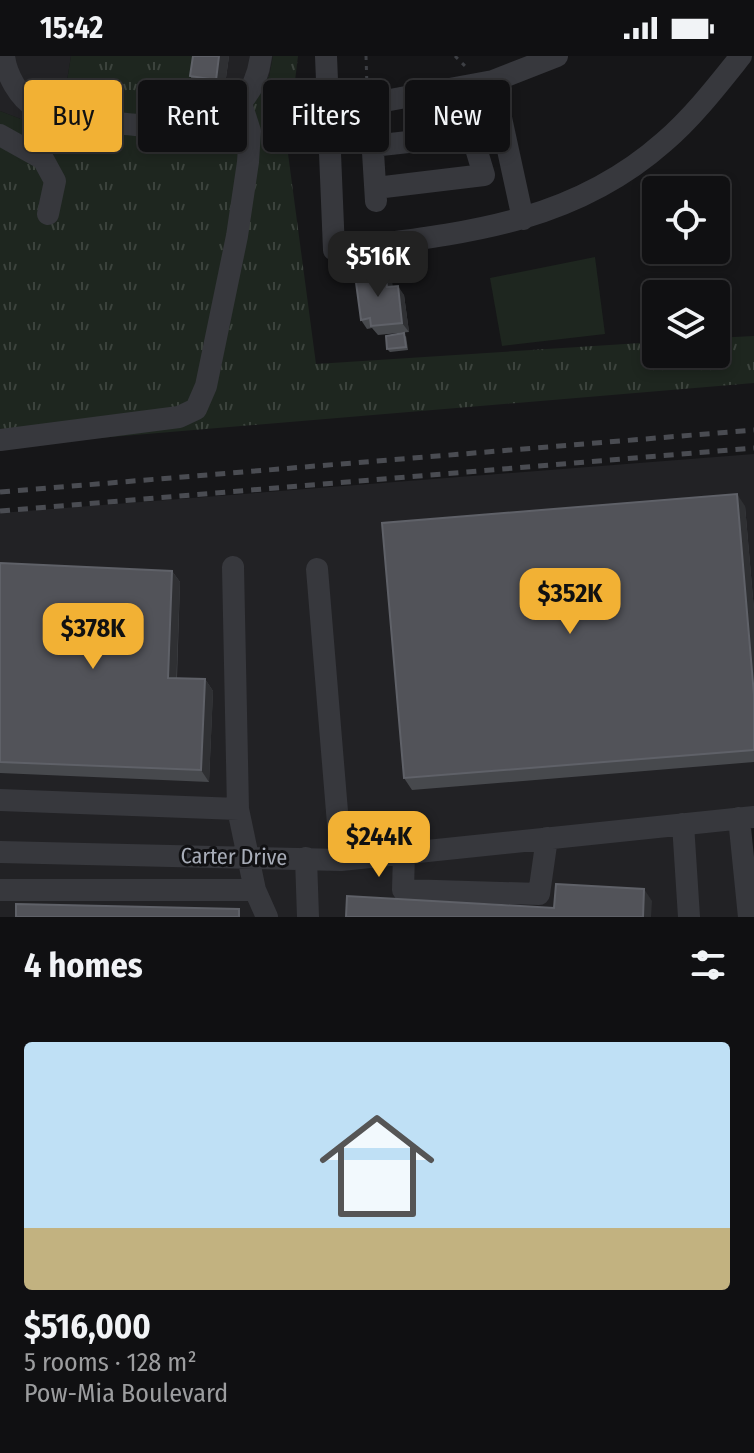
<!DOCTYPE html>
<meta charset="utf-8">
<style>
body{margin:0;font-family:"Fira Sans Condensed",sans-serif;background:#19191b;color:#f1f3f6;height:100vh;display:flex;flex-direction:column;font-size:30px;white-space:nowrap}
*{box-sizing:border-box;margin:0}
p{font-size:26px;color:#9c9d9f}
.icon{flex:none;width:44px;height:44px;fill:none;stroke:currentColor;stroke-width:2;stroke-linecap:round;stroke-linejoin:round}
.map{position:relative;height:861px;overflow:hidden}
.details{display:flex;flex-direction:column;background:#101012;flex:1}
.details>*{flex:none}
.guide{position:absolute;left:24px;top:24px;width:706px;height:72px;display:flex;gap:16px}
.tools{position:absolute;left:642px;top:120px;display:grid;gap:16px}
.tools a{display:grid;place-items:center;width:88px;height:88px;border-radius:8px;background:#101012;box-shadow:0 4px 12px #0003,0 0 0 2px #303032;font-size:40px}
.price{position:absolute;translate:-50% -68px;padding:0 18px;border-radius:16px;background:#f2b134;color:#111;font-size:26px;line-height:52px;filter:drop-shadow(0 2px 4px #0008)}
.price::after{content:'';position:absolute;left:50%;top:48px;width:24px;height:18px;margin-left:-12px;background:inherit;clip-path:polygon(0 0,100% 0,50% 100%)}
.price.on{background:#222;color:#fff}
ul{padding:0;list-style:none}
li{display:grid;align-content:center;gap:16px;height:424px;padding:0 24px}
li+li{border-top:2px solid #303032}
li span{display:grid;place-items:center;height:248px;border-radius:8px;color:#555}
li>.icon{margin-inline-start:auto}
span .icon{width:144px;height:144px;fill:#fffc;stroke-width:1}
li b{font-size:34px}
h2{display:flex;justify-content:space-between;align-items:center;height:96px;padding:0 24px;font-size:34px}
.pill{padding:0 28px;border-radius:8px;background:#101012;box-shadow:0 4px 12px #0003,0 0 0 2px #303032;font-size:28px;line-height:72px}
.pill.on{background:#f2b134;color:#111}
.status{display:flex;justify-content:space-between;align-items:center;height:56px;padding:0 40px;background:#101012;direction:ltr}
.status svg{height:22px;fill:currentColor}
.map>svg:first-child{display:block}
</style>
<div class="status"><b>15:42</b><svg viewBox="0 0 49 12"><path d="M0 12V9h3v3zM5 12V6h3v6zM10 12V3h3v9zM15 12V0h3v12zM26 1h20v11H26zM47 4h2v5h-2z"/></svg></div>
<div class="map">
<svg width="754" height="861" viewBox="0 0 754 861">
<defs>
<pattern id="grass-tufts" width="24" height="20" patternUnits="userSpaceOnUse" patternTransform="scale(2)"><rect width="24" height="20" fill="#1e261f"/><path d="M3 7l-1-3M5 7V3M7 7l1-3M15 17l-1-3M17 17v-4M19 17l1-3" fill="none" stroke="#3c433d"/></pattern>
</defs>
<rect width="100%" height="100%" fill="#161618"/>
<path fill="#222225" d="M0 0H71L63 49 89 54 83 87 0 55Z
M194 0H273L269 21 181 79Z
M754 398V756L734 758 754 861H0V457Z"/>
<path fill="url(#grass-tufts)" d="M71 0H194L182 78 269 21 273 0H298L287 90 316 308 656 286V298H716V282L754 280V327L99 382 0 386V55L83 87 89 54 63 50Z"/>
<path fill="#1e261f" d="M595 201 605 278 502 290 490 222Z"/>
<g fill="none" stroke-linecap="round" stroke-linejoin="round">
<path stroke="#3d3f44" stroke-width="3" stroke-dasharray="4 6" stroke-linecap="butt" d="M366 0 367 31
M455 0 465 10"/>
<path stroke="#37383d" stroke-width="22" d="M4 0C6 18 19 42 35 51 57 63 83 63 107 66 169 73 250 82 261 0
M326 0 334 194C454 178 568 171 664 86 693 61 717 30 741 0
M493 25 523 163
M0 79 43 103 55 125 48 158
M372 90 472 79 484 119 376 132
M376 145 371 64 379 46 493 25 557 0
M0 384 179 361 196 353 206 330 237 180 248 106 250 75 241 47
M233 511 238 753 255 834 267 861
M317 513 341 804
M0 744 238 753
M739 762 749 861
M683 768 689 861
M0 796 341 804 754 761
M404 797 403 834 539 838 547 782
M306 802 308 861
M0 834H255"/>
<path stroke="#4a4c52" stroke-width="5" stroke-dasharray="10 8" stroke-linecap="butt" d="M0 436 754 374
M0 455 754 392"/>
</g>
<path fill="#47494d" d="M193 0H229L224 36 198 32 190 20Z
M385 215 392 224V230L404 239 409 276 378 279 372 272 367 273 361 264Z
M406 280 408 294 390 296 387 293Z
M745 450 754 554V706L412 734 404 722Z
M0 507 172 515 180 526 177 622 205 623 213 635 209 726 0 717Z"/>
<path fill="#2f3033" d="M219 0H229L224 36 216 24Z
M385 215 392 224 394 240 387 231Z
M398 230 404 239 409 276 402 267Z
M737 438 745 450 754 554V639Z
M172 515 180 526 176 633 168 622Z
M205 623 213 635 209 726 201 714Z
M644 833 652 845 651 861H643Z"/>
<path fill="#525359" stroke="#5f6168" stroke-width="2" d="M193 0H219L216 24 190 20Z
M385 215 387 231 398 230 402 267 371 270 370 262 361 264 355 219Z
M404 277 406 291 387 293 386 280Z
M737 438 754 639V694L404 722 382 467Z
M0 507 172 515 168 622 205 623 201 714 0 706Z
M556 828 644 833 643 861H346L347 840 554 852Z
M16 848 239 853V861H16Z"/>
<g text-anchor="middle" stroke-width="6" stroke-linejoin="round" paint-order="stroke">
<g font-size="22" fill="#a8adb8" stroke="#111113">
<text transform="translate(234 800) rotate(1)" y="8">Carter Drive</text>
</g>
</g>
</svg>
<div class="tools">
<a><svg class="icon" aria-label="locate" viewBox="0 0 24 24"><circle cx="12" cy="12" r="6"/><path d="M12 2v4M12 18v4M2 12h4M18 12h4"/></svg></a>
<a><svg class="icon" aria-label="layers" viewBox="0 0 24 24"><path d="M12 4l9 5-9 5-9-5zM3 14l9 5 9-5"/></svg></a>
</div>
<b class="price on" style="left:378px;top:243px">$516K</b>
<b class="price" style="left:570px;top:580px">$352K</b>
<b class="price" style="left:93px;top:615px">$378K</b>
<b class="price" style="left:379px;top:823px">$244K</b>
<div class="guide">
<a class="pill on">Buy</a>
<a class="pill">Rent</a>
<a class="pill">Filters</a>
<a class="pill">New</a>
</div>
</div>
<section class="details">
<h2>4 homes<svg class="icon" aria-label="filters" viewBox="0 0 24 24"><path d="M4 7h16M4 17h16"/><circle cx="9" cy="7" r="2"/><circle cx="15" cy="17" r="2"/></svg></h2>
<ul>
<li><span style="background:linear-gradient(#bfe0f5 75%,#c2b280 0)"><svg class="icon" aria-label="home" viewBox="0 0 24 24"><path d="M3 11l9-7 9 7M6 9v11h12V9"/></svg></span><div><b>$516,000</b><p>5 rooms · 128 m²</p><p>Pow-Mia Boulevard</p></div></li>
</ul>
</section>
